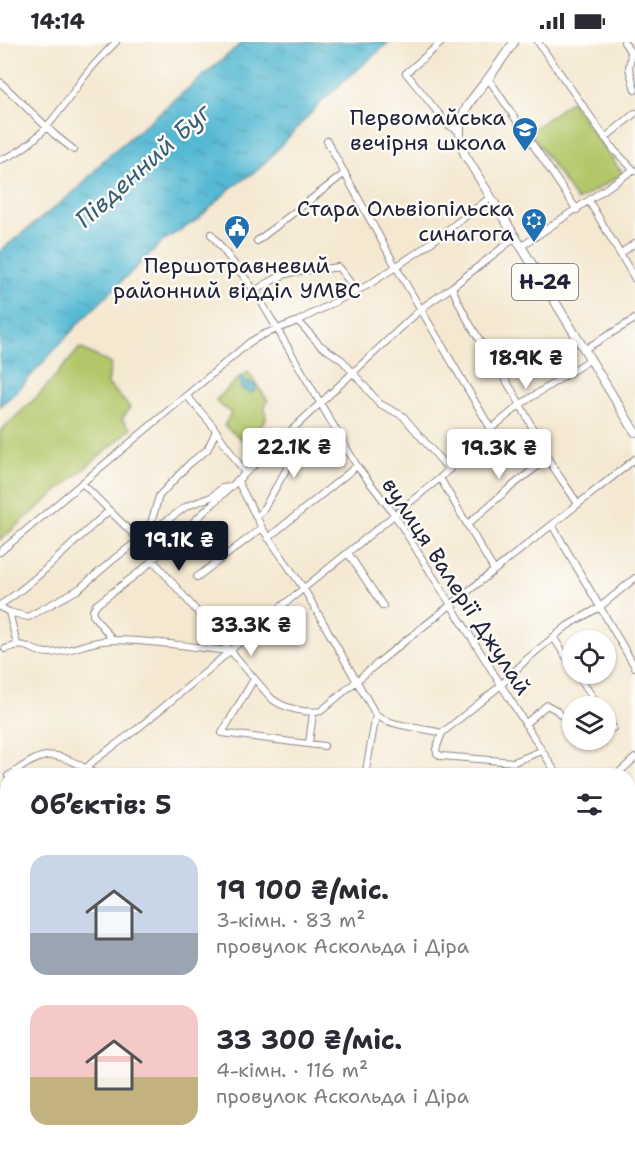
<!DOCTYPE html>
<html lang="uk">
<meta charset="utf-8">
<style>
body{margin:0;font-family:"Shantell Sans",sans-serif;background:#f7f7f7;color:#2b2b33;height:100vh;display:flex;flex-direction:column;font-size:22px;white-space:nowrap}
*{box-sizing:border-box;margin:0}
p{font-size:20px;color:#7c7c81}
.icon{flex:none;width:33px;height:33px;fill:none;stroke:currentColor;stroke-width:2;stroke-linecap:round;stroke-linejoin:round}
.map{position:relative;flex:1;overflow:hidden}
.side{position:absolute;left:0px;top:726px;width:636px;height:386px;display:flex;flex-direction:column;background:#fff;border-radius:24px 24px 0 0;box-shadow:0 2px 4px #0004}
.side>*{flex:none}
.tools{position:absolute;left:562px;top:588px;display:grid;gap:12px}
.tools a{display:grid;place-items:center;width:54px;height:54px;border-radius:50%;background:#fff;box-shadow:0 2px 4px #0004;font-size:30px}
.price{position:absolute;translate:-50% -51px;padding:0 14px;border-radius:6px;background:#fff;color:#222;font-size:20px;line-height:39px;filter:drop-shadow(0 2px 3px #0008)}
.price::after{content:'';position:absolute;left:50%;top:36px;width:18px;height:14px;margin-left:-9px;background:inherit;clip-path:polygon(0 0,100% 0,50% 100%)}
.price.current{background:#111827;color:#fff}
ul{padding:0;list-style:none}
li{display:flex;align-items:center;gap:18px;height:150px;padding:0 30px}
li span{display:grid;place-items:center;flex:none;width:168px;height:120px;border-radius:18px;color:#555}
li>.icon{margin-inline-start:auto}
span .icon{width:72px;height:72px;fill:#fffc;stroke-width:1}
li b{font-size:26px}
h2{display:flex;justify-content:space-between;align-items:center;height:72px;padding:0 30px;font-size:26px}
.status{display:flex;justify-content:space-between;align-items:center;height:42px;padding:0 30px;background:#fff;direction:ltr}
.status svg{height:16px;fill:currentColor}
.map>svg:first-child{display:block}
</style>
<div class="status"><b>14:14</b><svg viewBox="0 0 49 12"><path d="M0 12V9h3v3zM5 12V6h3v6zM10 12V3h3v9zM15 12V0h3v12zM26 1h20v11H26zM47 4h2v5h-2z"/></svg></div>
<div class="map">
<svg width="635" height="1111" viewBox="0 0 635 1111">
<defs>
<pattern id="water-ripples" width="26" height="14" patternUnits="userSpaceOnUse" patternTransform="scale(1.5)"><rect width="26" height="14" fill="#54b9d3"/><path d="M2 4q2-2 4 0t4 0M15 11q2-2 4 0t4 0" fill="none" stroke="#4596ac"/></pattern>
</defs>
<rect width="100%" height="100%" fill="#fdfcf7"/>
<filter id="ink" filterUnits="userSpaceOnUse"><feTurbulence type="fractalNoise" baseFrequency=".0167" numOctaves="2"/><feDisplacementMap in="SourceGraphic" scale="12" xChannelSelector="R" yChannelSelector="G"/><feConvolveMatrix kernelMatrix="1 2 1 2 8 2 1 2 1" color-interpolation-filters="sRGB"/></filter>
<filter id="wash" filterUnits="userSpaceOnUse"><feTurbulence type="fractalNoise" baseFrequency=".008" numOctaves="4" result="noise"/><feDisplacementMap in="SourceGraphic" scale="24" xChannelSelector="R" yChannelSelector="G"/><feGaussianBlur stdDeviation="1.35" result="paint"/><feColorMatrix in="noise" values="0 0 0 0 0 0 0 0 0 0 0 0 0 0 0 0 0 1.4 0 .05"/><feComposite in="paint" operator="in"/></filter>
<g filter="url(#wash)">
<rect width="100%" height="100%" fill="#f4e8d1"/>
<path fill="#b3c76b" stroke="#6a7453" stroke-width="1.5" d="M571 59 623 132 577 159 530 90Z
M80 306 111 322 108 342 130 365 122 377 131 387 0 498V389L37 355Z
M248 330 268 359 265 364 266 377 247 401 224 384 231 371 215 359 240 335Z"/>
<path fill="url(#water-ripples)" stroke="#3b6e87" stroke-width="1.5" d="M243 0H389L323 58 259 127 231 146 197 178 164 198 79 281 16 350 0 364V209L80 145 106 116Z
M240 335 255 343 256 348 251 351 241 346Z"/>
</g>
<g filter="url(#ink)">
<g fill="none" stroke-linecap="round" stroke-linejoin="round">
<defs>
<path id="minor" d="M442 0 406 31 448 83 459 89
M538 0 614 108 635 129
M624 0 631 11 629 26 635 48
M488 36 577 168
M0 40 55 93 74 108
M605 96 635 71
M327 99 396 225 491 387
M0 118C38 106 62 65 84 35 94 22 105 11 116 0
M589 159 635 237
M211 192 255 249 357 424 394 472 558 734
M257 199 345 131
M522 204 633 128
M620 212 635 201
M452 245C467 284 494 318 515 353 527 373 536 395 547 415 556 431 568 446 578 462
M255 249C267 241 280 233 294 230 308 227 323 228 338 225L357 249
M298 279 320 303 342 318 380 362 403 374 449 428
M585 307 635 277
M187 354 212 383 245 431
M440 436 494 528
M237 438 262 486 304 547 376 673C390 684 423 686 442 691
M82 441 138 497 153 518 271 656C282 666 307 672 321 669L385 615 635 417
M256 475 261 471 294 414 295 408 285 394
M468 482 507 448 548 416
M552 483 635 625
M149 491 187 464 211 455 222 446 230 445
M268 496 357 424
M0 510 250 300 262 293 298 279 370 242 421 208 491 155
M348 511 383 564
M197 535 262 486
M0 563C40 537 72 500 109 469
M0 565 9 570 17 602
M9 570 28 575 79 547 114 517 148 491 159 454 190 421 207 408 216 389
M553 595 573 625
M113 598 93 573V568L96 563 142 528 422 266 452 245 516 195
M5 607C30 597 29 611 49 611 71 610 91 598 113 598 152 598 191 605 229 609
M577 632 599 664
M254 637 222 691 324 704
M606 675 613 686
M525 682 547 663 556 668 571 683
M442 691 500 644 527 617 567 584 600 565 635 536
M442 691 436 707 437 711 441 714 514 720 541 709
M309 701 313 671
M8 734C20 727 32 716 46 714 63 711 84 726 99 734
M77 734 96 717 137 687 207 629 272 572 440 436 491 387 521 362 591 317
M365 734 376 673
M615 734 635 716
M0 798 8 791
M0 835 8 848
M628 843 635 854
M0 861 8 857
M628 925 635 920
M0 931 8 925
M628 972 635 967
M0 997 8 991
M0 1052 8 1046
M628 1068 635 1062
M628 1094 635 1104
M67 1104 72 1111
M195 1104 201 1111
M258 1104 264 1111
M305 1104 308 1111
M368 1104 374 1111
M512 1104 517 1111
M96 1111 105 1106 114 1111
M144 1111 153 1104
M390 1111 399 1104
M473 1111 483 1104
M572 1111 582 1104"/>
<path id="major" d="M514 0C505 13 496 26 487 38 467 63 451 80 465 113L635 390"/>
</defs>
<use href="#minor" stroke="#8b8586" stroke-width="8"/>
<use href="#major" stroke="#8b8586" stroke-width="10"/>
<use href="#minor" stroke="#fff" stroke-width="6"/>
<use href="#major" stroke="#fff" stroke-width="8"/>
</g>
</g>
<defs>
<symbol id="school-pin" viewBox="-11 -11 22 30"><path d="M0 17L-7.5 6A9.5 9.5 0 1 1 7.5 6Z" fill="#1f6fb2" stroke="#fdfcf7"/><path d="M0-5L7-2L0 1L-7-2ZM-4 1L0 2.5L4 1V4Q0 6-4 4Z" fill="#fff"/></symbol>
<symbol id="synagogue-pin" viewBox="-11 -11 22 30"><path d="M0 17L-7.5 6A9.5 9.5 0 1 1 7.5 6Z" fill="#1f6fb2" stroke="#fdfcf7"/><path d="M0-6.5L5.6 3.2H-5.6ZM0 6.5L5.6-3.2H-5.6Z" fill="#fff"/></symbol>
<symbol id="civic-pin" viewBox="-11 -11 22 30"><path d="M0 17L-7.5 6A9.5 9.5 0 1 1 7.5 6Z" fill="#1f6fb2" stroke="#fdfcf7"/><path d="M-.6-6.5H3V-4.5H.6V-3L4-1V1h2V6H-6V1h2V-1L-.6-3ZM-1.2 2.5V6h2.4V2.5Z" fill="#fff"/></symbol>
</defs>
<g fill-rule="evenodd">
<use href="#school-pin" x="510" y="73" width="30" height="40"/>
<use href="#synagogue-pin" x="519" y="164" width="30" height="40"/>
<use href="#civic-pin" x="222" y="171" width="30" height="40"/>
</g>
<g text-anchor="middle" stroke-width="5" stroke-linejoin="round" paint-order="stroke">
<rect fill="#fdfcf7" stroke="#646373" stroke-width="1.5" x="512" y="222" width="66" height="36" rx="4.5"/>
<g font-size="21" font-weight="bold" fill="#22223b">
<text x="545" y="247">Н-24</text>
</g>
<g font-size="22" fill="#22223b" stroke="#fdfcf7" text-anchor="end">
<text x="506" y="83">Первомайська<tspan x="506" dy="25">вечірня школа</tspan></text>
<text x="514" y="174">Стара Ольвіопільска<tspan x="514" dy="25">синагога</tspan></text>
<text x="237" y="231" text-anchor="middle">Першотравневий<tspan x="237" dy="25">районний відділ УМВС</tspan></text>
</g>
<g font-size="22" fill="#22223b" stroke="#fdfcf7">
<text transform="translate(457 544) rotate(57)" y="8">вулиця Валерії Джулай</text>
</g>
<g font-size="24" font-style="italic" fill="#365e78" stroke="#fdfcf7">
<text transform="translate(143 124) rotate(-42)" y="8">Південний Буг</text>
</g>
</g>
</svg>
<div class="tools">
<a><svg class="icon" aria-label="locate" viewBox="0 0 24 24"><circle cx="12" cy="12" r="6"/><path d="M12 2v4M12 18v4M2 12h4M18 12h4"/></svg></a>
<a><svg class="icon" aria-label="layers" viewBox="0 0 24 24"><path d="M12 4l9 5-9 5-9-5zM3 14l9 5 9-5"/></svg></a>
</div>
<b class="price" style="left:526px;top:348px">18.9K ₴</b>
<b class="price" style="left:294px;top:437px">22.1K ₴</b>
<b class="price" style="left:499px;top:438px">19.3K ₴</b>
<b class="price current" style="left:179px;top:530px">19.1K ₴</b>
<b class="price" style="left:251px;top:615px">33.3K ₴</b>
<section class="side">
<h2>Об’єктів: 5<svg class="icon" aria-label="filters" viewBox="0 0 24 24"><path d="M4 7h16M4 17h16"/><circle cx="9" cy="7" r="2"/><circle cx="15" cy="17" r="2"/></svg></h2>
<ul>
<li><span style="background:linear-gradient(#c9d6e8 65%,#9aa5b1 0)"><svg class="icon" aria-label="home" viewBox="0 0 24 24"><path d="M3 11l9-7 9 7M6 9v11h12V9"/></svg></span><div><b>19 100 ₴/міс.</b><p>3-кімн. · 83 m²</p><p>провулок Аскольда і Діра</p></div></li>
<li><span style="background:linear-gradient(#f6c9c9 60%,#c2b280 0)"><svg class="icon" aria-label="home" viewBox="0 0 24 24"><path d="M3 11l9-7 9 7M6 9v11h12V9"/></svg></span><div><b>33 300 ₴/міс.</b><p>4-кімн. · 116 m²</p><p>провулок Аскольда і Діра</p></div></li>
</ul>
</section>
</div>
